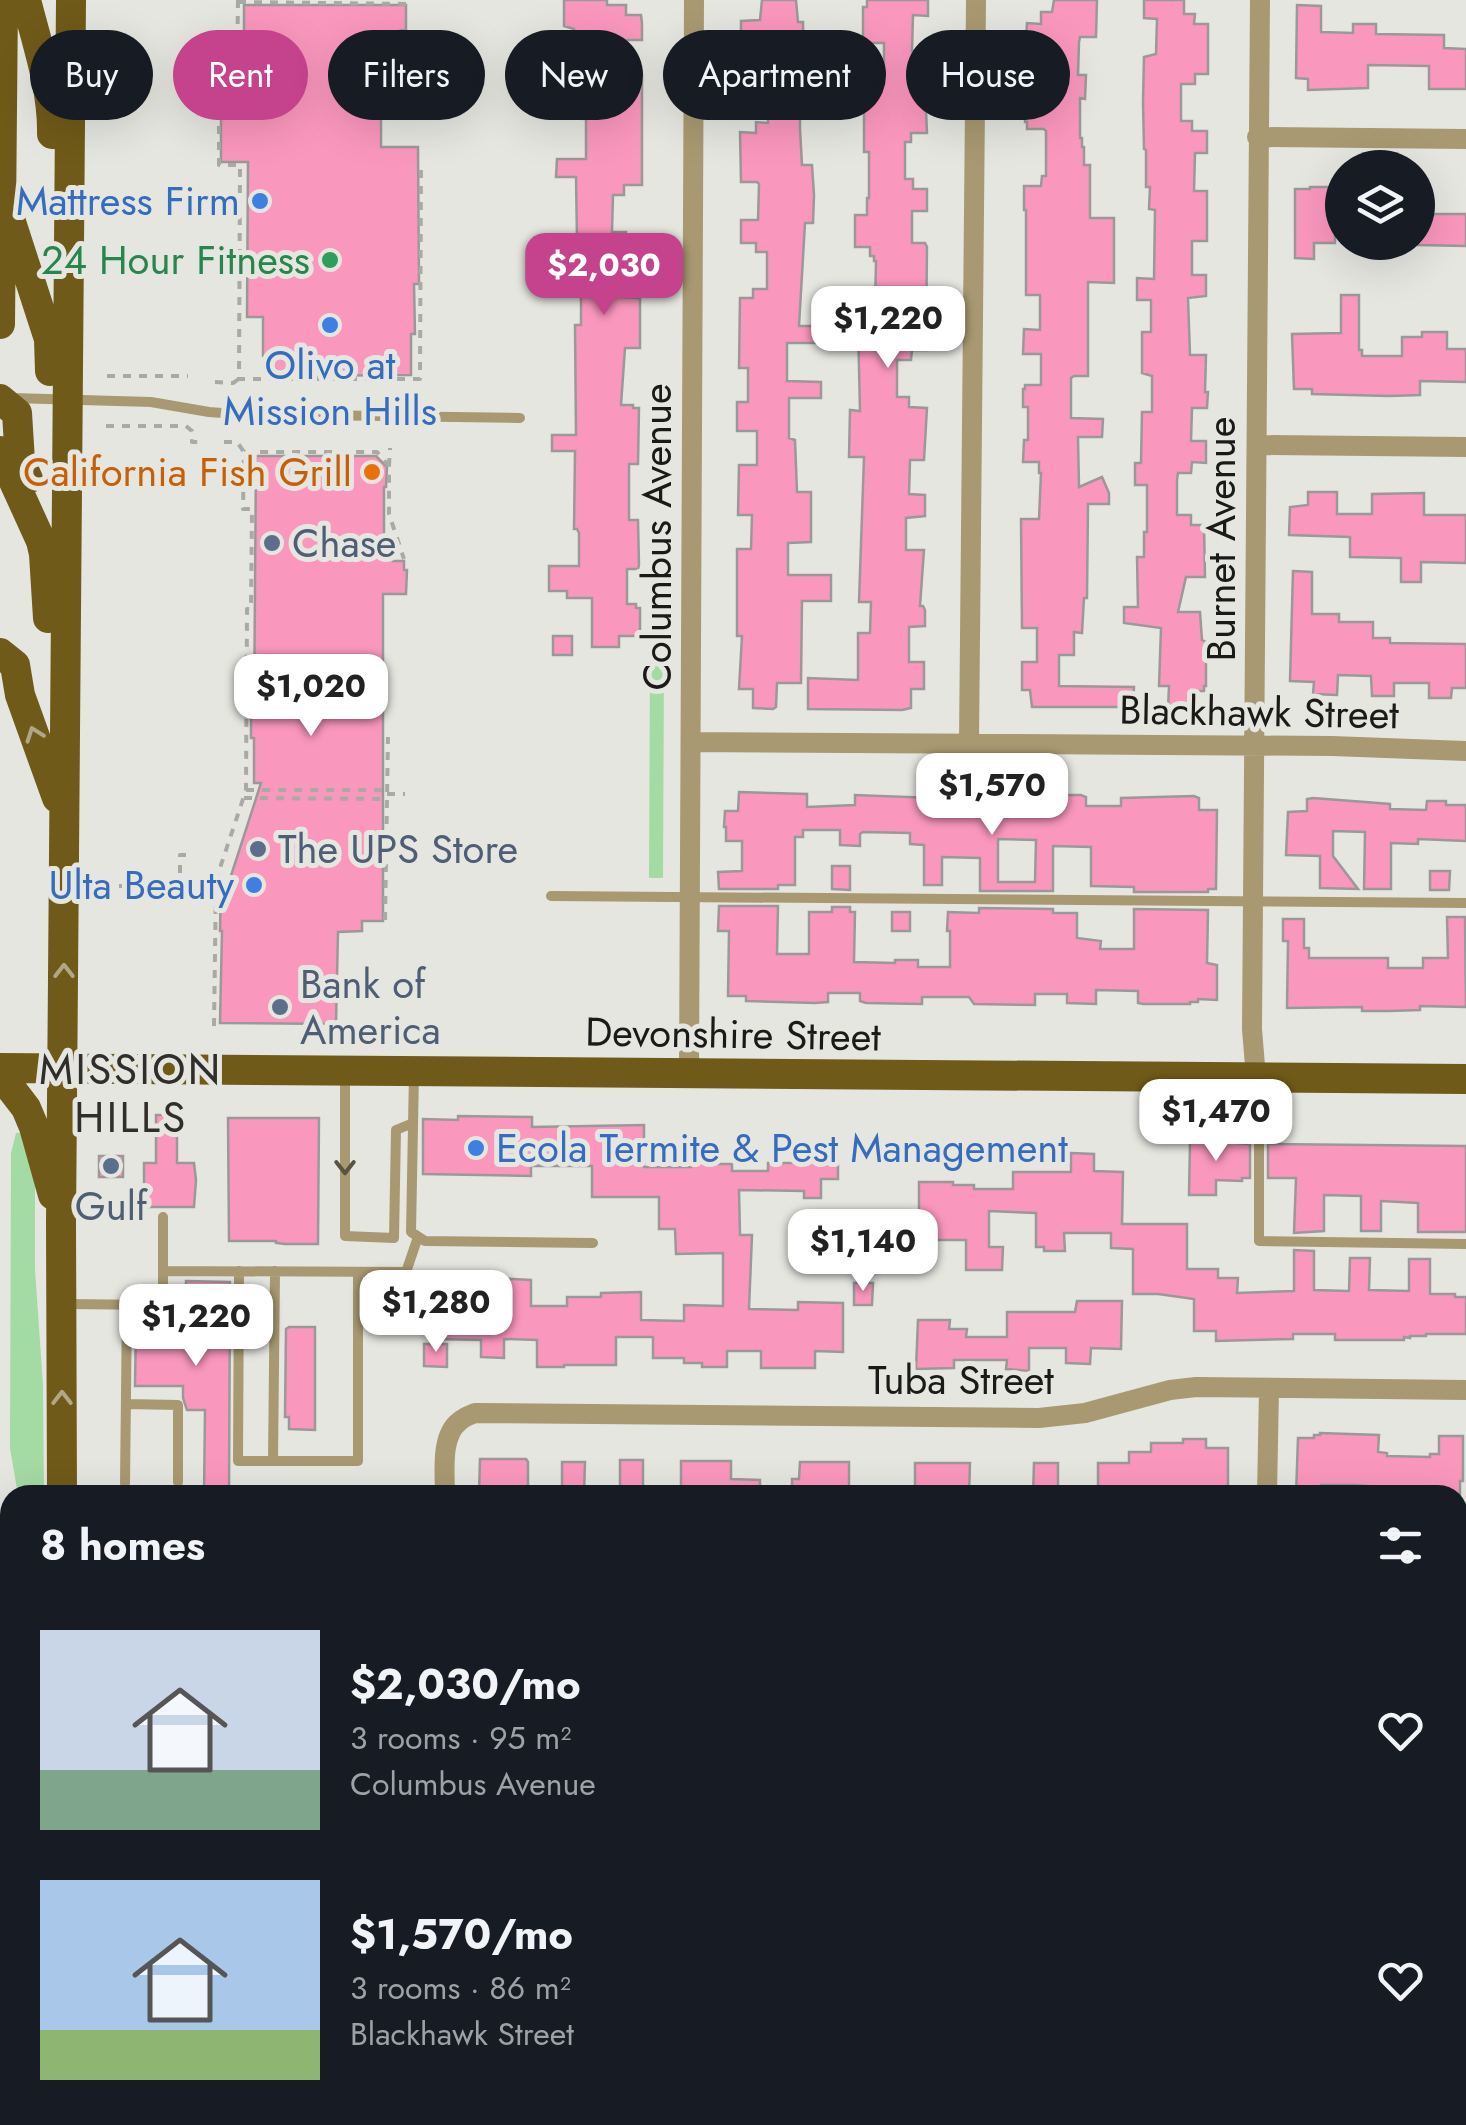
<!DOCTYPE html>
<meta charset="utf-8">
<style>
body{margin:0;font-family:Jost,sans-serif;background:#20242c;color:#f1f3f6;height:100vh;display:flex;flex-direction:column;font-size:38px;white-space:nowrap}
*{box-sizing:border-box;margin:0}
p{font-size:32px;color:#9ea1a6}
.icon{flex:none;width:55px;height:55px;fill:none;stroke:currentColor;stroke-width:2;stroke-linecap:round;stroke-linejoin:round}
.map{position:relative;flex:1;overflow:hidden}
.side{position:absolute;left:0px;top:1485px;width:1468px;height:640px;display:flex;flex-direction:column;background:#171b24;border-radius:30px 30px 0 0;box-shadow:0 10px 40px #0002}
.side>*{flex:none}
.guide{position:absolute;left:30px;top:30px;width:1408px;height:90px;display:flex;gap:20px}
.fabs{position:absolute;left:1325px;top:150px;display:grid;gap:20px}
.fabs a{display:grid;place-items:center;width:110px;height:110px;border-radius:50%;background:#171b24;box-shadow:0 10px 40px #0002;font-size:50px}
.price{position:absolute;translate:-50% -85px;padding:0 22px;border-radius:20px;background:#fff;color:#222;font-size:32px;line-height:65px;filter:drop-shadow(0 2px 5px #0008)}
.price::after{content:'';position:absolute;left:50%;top:60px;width:30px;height:22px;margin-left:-15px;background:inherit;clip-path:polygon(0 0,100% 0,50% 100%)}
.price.selected{background:#c4438c;color:#fff}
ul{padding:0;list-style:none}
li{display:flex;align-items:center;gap:30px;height:250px;padding:0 40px}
li span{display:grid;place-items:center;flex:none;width:280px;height:200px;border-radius:0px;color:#555}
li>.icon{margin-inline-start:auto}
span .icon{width:120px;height:120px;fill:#fffc;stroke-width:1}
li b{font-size:42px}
h2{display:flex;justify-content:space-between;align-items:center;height:120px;padding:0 40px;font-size:42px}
.tag{padding:0 35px;border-radius:45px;background:#171b24;box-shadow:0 10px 40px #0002;font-size:35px;line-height:90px}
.tag.selected{background:#c4438c;color:#fff}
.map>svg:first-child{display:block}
</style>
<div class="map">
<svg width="1466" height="2125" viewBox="0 0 1466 2125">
<rect width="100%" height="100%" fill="#e6e6e1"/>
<path fill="#a4daa3" d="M650 657H664L663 878H649Z
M28 1132 35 1161V1269L43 1385 44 1495H18L10 1448 11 1153 16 1133Z"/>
<path fill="#fa97bd" stroke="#9c9899" stroke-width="2.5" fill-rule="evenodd" d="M564 0H607V5H626V15H641L642 23V40H627V75H642V185H624V195H613L612 232H626L625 242 640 243V263H621V297L640 298V348H625L621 405H633V408H639L638 464H629V520H638L639 565 638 569H627V604H636V608H640V636H619V647H592V598H567V591H549V566H579V533L577 529H574L575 451H552V435H576L575 325H581V255L580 240H577L576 177H556L557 159H586V119L559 118V102H575L574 29 564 26Z
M762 0H796L798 22H803L804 77H808V96H800V129L802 165H812L814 195 813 223H805L799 326H826V343H787V381L821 382V398H789V438L795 440 797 492H811V542L788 543V575H831V601H802L801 683H777L776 707 773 709 753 708V689H739L742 636H737V549H751L752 515H738L739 465H757V431H737V402H748V368H739L740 298H753V289H767V252H756V243H741V220H758L759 184 757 182H741L740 132 756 133V122L768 123 767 82H756V71H742L741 65V21L760 20Z
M867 0H928V16L913 15 912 51H928L930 53 929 74H925L924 110H926L927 133H911V142H905V179H913V189H927V211H912V243H925L927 247 926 345V350H912L911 360H897V397H909V407L927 408 924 460H910L909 494 925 495V516L906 518V550H924L920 606H923L925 610V626L909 627V662H924V689H911V708L902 710 808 709V678L858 680V633H870L871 602H859L864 457H849L850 410 860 411 858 325 834 324V307L875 306 876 261H874V256H870V247H855V215H867V198H869V152H864V103L847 102 848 76H884V43H863V7H867Z
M1054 0H1097L1096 37H1080L1079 42 1078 75H1086L1085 99 1080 98V138H1082V147H1084V165H1090V218H1114V283L1088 282V376H1074L1071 378V418L1103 419 1102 437H1078L1079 487 1102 477 1109 493V504H1088L1087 598H1084L1082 633 1074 632V655H1059V686L1134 687 1133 707H1032L1030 690H1022V662H1037V628H1022L1021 519H1039L1041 473H1039V462H1023L1024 440H1028V407H1023V389H1025V385H1041V354H1023L1024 329 1040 330V295H1026V210H1024V186H1041L1042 176H1046V131L1044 129H1027V122H1025L1026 79H1040L1041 46 1027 45 1026 40 1027 23 1041 24V12H1052Z
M1144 0H1184V14H1195L1194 24H1208V74H1195V84H1181V121H1192V131H1207V153H1195L1194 191H1207V241H1192V275H1206V296L1188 298 1190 355H1206L1205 392H1208L1207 408H1192L1191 441H1206V463L1192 462 1191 473H1178L1177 480V515H1191V525H1204L1205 577H1186L1178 612H1200L1202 640 1206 642V686H1204V691H1192V709H1168L1169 686H1159L1161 628 1124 623V607H1138L1137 557H1144V532H1147V485H1135V463H1141L1142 412H1152V376L1142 373V332H1151V300H1137V278L1154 279 1155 210 1149 209 1150 187H1146V150L1144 149 1143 102 1144 57 1156 54 1157 19 1144 18Z
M244 5H406V29L381 36V147H418L419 284H414L415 334H411V375L282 376 263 356V317H247L248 162H221V101H244Z
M1297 5 1321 6V32L1353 33V24H1376V34L1444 35V48L1466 49V89H1429V66L1368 65V88L1308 90V79L1296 78Z
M1310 187H1335V243H1314V259L1295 258V189H1310Z
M1418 214H1466V246L1418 245Z
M1341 295H1359V350H1362V356H1402V337H1422V332H1447V349H1466V382L1420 381V395L1389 396 1312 394V389H1294L1292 334 1341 333Z
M256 456H376L387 467 386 487H384V549H393V561H404V570H407L406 594H383V921H362V931L338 932 336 1024 220 1023 222 931H220L221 882H229L261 783H254V738H251V718H254Z
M1308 492H1337V514H1372V494L1424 493V515H1466V563L1421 562V582H1401V558L1350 557V537L1289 535 1290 507 1308 505Z
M1293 571 1312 572V614H1339V622H1373V638H1390V643L1466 644V688H1452L1451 698H1429V683H1394V696H1372L1371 676 1338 675 1337 695 1313 694 1314 682 1290 681Z
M553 636H572V655H553Z
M739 792 807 794V807L855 805V795L961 799V794L985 795V801H1024V797H1030V795H1081L1086 797V806H1121V798L1194 796 1199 798V810H1217L1216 889H1208V892H1134V887L1091 886V847L1053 846V891H980V858L942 857V885H924V845L910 844V833L863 832 860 834V846L840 845V830H803V837H795V885H778V889H719L718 872 742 871V841H726V827H724L725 811H738ZM998 839 1036 840 1035 882H998Z
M1313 798 1390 804V809L1426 810 1427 801H1446V805H1466V841L1418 839V844L1391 843V889H1364L1365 832 1333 831V856L1358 889 1320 888V856L1286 855 1288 812 1307 811V799Z
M832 866H850V890L832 889Z
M1430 871H1450L1449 890H1430Z
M719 906H778L777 954H809V912H832V907H850V912H855L854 962 895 963V960H918V967H950V931H947L948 912 979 913V908L1053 909V913H1077V938L1101 941 1100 949H1134V909L1208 910 1207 963 1217 965V1000L1198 999V1002H1190V1004H1143L1138 1003V991L1096 990V1004L1067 1003V994H1035V1005L974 1004 969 997H922V1004L866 1003 860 1001V993H828V1002L815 1003 746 1001V996H728L729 931H718Z
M892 912H910V931H892Z
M1447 917H1465L1466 1007 1420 1006V1010L1388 1011H1362V1007L1287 1008 1288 941H1283V919H1304V948H1309V958H1388V968H1423V958H1448Z
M156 1115H177V1163H194L196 1180 194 1207H144V1163H156Z
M458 1116 532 1117V1127L644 1125V1167H691V1160H718V1164H732V1171H768V1163H803V1160H838V1179H821V1198H804V1191L739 1190 740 1235H752L749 1309 798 1310V1302L843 1303V1352L815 1351V1368H761V1351H727V1367H702V1363H684V1358H653V1337H616V1365H564V1367H537V1340L504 1339V1358L481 1357V1340L432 1339 435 1305H491V1278L531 1280V1306H567V1297H601V1293L641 1292V1320L684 1321V1305L723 1306V1253L676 1254 675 1229H659V1197H592V1166H531V1176L423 1174V1119L458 1120Z
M228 1118H319L318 1244H285L276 1243V1241H229Z
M1193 1136 1213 1137V1141L1250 1144V1178H1242V1181L1216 1180V1195H1189L1190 1142H1193Z
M1268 1144 1466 1146V1232H1418V1203L1381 1201V1231H1361V1196L1324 1195V1231L1294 1233 1296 1178H1268Z
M1071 1153 1094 1154V1171L1123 1172 1122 1224H1187V1269H1218V1278H1238L1237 1293 1294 1291V1250L1314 1251V1290L1349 1291 1350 1258H1370L1369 1290 1409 1291V1259H1430V1294H1455V1297H1466V1334H1426V1336H1410V1338L1404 1337V1340H1335V1334H1293V1339L1216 1341V1331H1194V1299L1158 1294H1133V1249L1111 1248V1233H1064L1065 1251H1044V1247H1036V1213L989 1211V1247H1003L1002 1270H966V1240H919V1182H953V1185H974V1189H1013V1172H1071Z
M99 1156H123V1177H99Z
M872 1228H895L894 1250H888L887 1270H871Z
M186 1281 230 1282 229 1495H204L205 1410H187L183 1398V1386H135L136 1322 165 1323V1318H186V1310L191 1308 195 1302 193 1296 186 1292Z
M854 1283H873L872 1305H854Z
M1077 1301H1122L1121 1349 1091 1348 1090 1364 1066 1363V1348H1029V1371L1006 1369 1007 1360H954V1368L916 1369 918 1320H950L949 1329H967L966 1337H1007V1312H1075Z
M289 1327H315V1430L289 1429V1417H285L286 1329Z
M424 1344H447V1367L424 1366Z
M1320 1433 1379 1435 1378 1452 1387 1453V1456L1430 1457V1454H1439V1436H1463V1481H1460V1495H1378V1487L1356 1485H1321V1495H1296L1298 1438H1314V1435H1320Z
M1183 1439H1206V1448H1228V1495H1098V1463H1129V1452H1151V1443H1183Z
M480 1459H526L528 1462V1495H479Z
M620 1460H643V1495H620Z
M681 1461H731V1479L760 1480V1495H681Z
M562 1462H585L584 1495H562Z
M800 1462H849V1495H792V1479H799Z
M915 1463H970L969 1495H915Z
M1034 1463H1058V1495H1033Z"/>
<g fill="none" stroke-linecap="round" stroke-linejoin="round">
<path stroke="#a9a9a5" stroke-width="4" stroke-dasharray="8 8" stroke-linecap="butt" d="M238 0 237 73H219V165H240L239 379H420L421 162
M238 2 411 4
M107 376H188
M215 382 233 383 239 379
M106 426H186L192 431V442H198
M224 442H237L244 452
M389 466 390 448
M246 790H387
M387 794H405
M244 798 387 799
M103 886H137
M161 886H180V855H191
M385 920 388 737
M214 1026 216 880 246 790 247 609H251L252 509H243L244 452H377L389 466V514L404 559"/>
<path stroke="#a89972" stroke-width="10" d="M12 398 151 402 209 412 236 414 520 418
M551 896 1466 903
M414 1073 411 1232 425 1241 593 1243
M345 1076V1236L394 1238 396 1130 413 1123
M1256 1079 1259 1120V1241L1466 1244
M163 1271 406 1272 418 1237
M239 1271 238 1461H273
M275 1271 273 1461H358V1272
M163 1301H186
M63 1304 163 1305V1217
M126 1404 178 1405V1482
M125 1483 127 1305
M291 2125V2115"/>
<path stroke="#a89972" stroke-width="20" d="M1257 137 1466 139
M1257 445 1466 447
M691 742 1332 746 1466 751
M969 743 976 0
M689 1074 694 0
M1256 1078 1252 1029 1260 0
M445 1495C445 1473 440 1435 460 1421 464 1417 470 1415 475 1413L1039 1418 1085 1413 1170 1390 1196 1387 1466 1390
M1267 1495 1269 1389
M0 1689H10
M460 2125V2115
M728 2125 729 2115
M987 2125 988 2115
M1259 2125V2115"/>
<path stroke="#705a19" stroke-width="30" d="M26 0C37 44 53 89 52 134
M10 219 49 339 50 371
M0 324 3 0
M0 399 17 413 20 461 28 479
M0 451 41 541 44 554 48 618
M0 653 15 665 20 695 57 798
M0 1068 1466 1079
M0 1074 26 1108 34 1127 53 1195
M62 1495 61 1222 71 0
M57 2125V2115"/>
</g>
<defs><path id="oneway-chevron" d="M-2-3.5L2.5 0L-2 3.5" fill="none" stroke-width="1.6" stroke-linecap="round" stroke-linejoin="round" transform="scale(2.5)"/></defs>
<g stroke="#b1a787">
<use href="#oneway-chevron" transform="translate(34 734) rotate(-110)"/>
<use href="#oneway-chevron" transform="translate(64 971) rotate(-90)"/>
<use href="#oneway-chevron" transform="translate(62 1398) rotate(-90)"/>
</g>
<use stroke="#5a5341" href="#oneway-chevron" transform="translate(345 1167) rotate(90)"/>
<g fill="#3f7fe0" stroke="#e6e6e1" stroke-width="4">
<circle cx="260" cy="201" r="10"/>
<circle cx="330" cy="325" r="10"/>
<circle cx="254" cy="885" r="10"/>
<circle cx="476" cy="1148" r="10"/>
</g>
<circle fill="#2e9e5b" stroke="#e6e6e1" stroke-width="4" cx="330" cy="260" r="10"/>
<circle fill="#e8710a" stroke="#e6e6e1" stroke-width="4" cx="372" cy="472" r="10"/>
<g fill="#5c6f8a" stroke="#e6e6e1" stroke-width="4">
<circle cx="272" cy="543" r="10"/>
<circle cx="258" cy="849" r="10"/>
<circle cx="280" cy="1007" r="10"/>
<circle cx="111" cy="1166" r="10"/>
</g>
<g text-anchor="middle" stroke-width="10" stroke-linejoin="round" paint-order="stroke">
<g font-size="40" fill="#366cbe" stroke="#e6e6e1" text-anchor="end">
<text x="240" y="215">Mattress Firm</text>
<text x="330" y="379" text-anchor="middle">Olivo at<tspan x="330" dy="46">Mission Hills</tspan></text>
<text x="234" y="899">Ulta Beauty</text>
<text x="496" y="1162" text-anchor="start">Ecola Termite &amp; Pest Management</text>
</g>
<g font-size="40" fill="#27864d" stroke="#e6e6e1" text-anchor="end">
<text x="310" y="274">24 Hour Fitness</text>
</g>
<g font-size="40" fill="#c56008" stroke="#e6e6e1" text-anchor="end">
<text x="352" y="486">California Fish Grill</text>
</g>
<g font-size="40" fill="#1a1a19" stroke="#e6e6e1">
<text transform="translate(657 537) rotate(-90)" y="14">Columbus Avenue</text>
<text transform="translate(1221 539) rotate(-90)" y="14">Burnet Avenue</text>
<text transform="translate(1259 712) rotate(1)" y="14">Blackhawk Street</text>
<text transform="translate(733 1034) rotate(1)" y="14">Devonshire Street</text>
<text x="961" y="1394">Tuba Street</text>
</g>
<g font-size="40" fill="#4e5e75" stroke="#e6e6e1" text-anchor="start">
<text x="292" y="557">Chase</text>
<text x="278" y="863">The UPS Store</text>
<text x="300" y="998">Bank of<tspan x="300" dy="46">America</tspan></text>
<text x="111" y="1220" text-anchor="middle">Gulf</text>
</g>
<g font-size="42" letter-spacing="2.5" fill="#2f2e2b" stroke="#e6e6e1">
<text x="131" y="1084">MISSION<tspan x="131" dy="48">HILLS</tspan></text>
</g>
</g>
</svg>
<div class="fabs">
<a><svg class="icon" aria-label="layers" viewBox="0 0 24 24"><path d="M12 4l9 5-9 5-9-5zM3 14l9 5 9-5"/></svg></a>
</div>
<b class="price selected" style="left:604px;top:318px">$2,030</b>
<b class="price" style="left:888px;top:371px">$1,220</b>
<b class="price" style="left:311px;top:739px">$1,020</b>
<b class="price" style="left:992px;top:838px">$1,570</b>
<b class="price" style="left:1216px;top:1164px">$1,470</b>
<b class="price" style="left:863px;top:1294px">$1,140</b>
<b class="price" style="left:436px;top:1355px">$1,280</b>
<b class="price" style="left:196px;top:1369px">$1,220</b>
<div class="guide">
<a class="tag">Buy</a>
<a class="tag selected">Rent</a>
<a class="tag">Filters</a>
<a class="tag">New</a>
<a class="tag">Apartment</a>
<a class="tag">House</a>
</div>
<section class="side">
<h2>8 homes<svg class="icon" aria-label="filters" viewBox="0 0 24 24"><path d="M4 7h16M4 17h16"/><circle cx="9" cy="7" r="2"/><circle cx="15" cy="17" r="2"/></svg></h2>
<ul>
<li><span style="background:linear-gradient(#c9d6e8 70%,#7fa58c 0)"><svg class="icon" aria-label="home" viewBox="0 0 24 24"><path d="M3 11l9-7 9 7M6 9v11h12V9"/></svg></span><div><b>$2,030/mo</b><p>3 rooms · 95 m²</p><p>Columbus Avenue</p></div><svg class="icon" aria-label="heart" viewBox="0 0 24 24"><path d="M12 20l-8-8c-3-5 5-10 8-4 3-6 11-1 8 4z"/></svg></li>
<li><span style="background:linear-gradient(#a9c7e8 75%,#8fb573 0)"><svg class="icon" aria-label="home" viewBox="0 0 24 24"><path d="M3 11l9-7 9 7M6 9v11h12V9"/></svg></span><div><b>$1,570/mo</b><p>3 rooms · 86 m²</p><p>Blackhawk Street</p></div><svg class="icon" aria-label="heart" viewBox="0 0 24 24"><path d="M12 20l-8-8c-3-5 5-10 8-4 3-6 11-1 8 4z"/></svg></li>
</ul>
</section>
</div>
